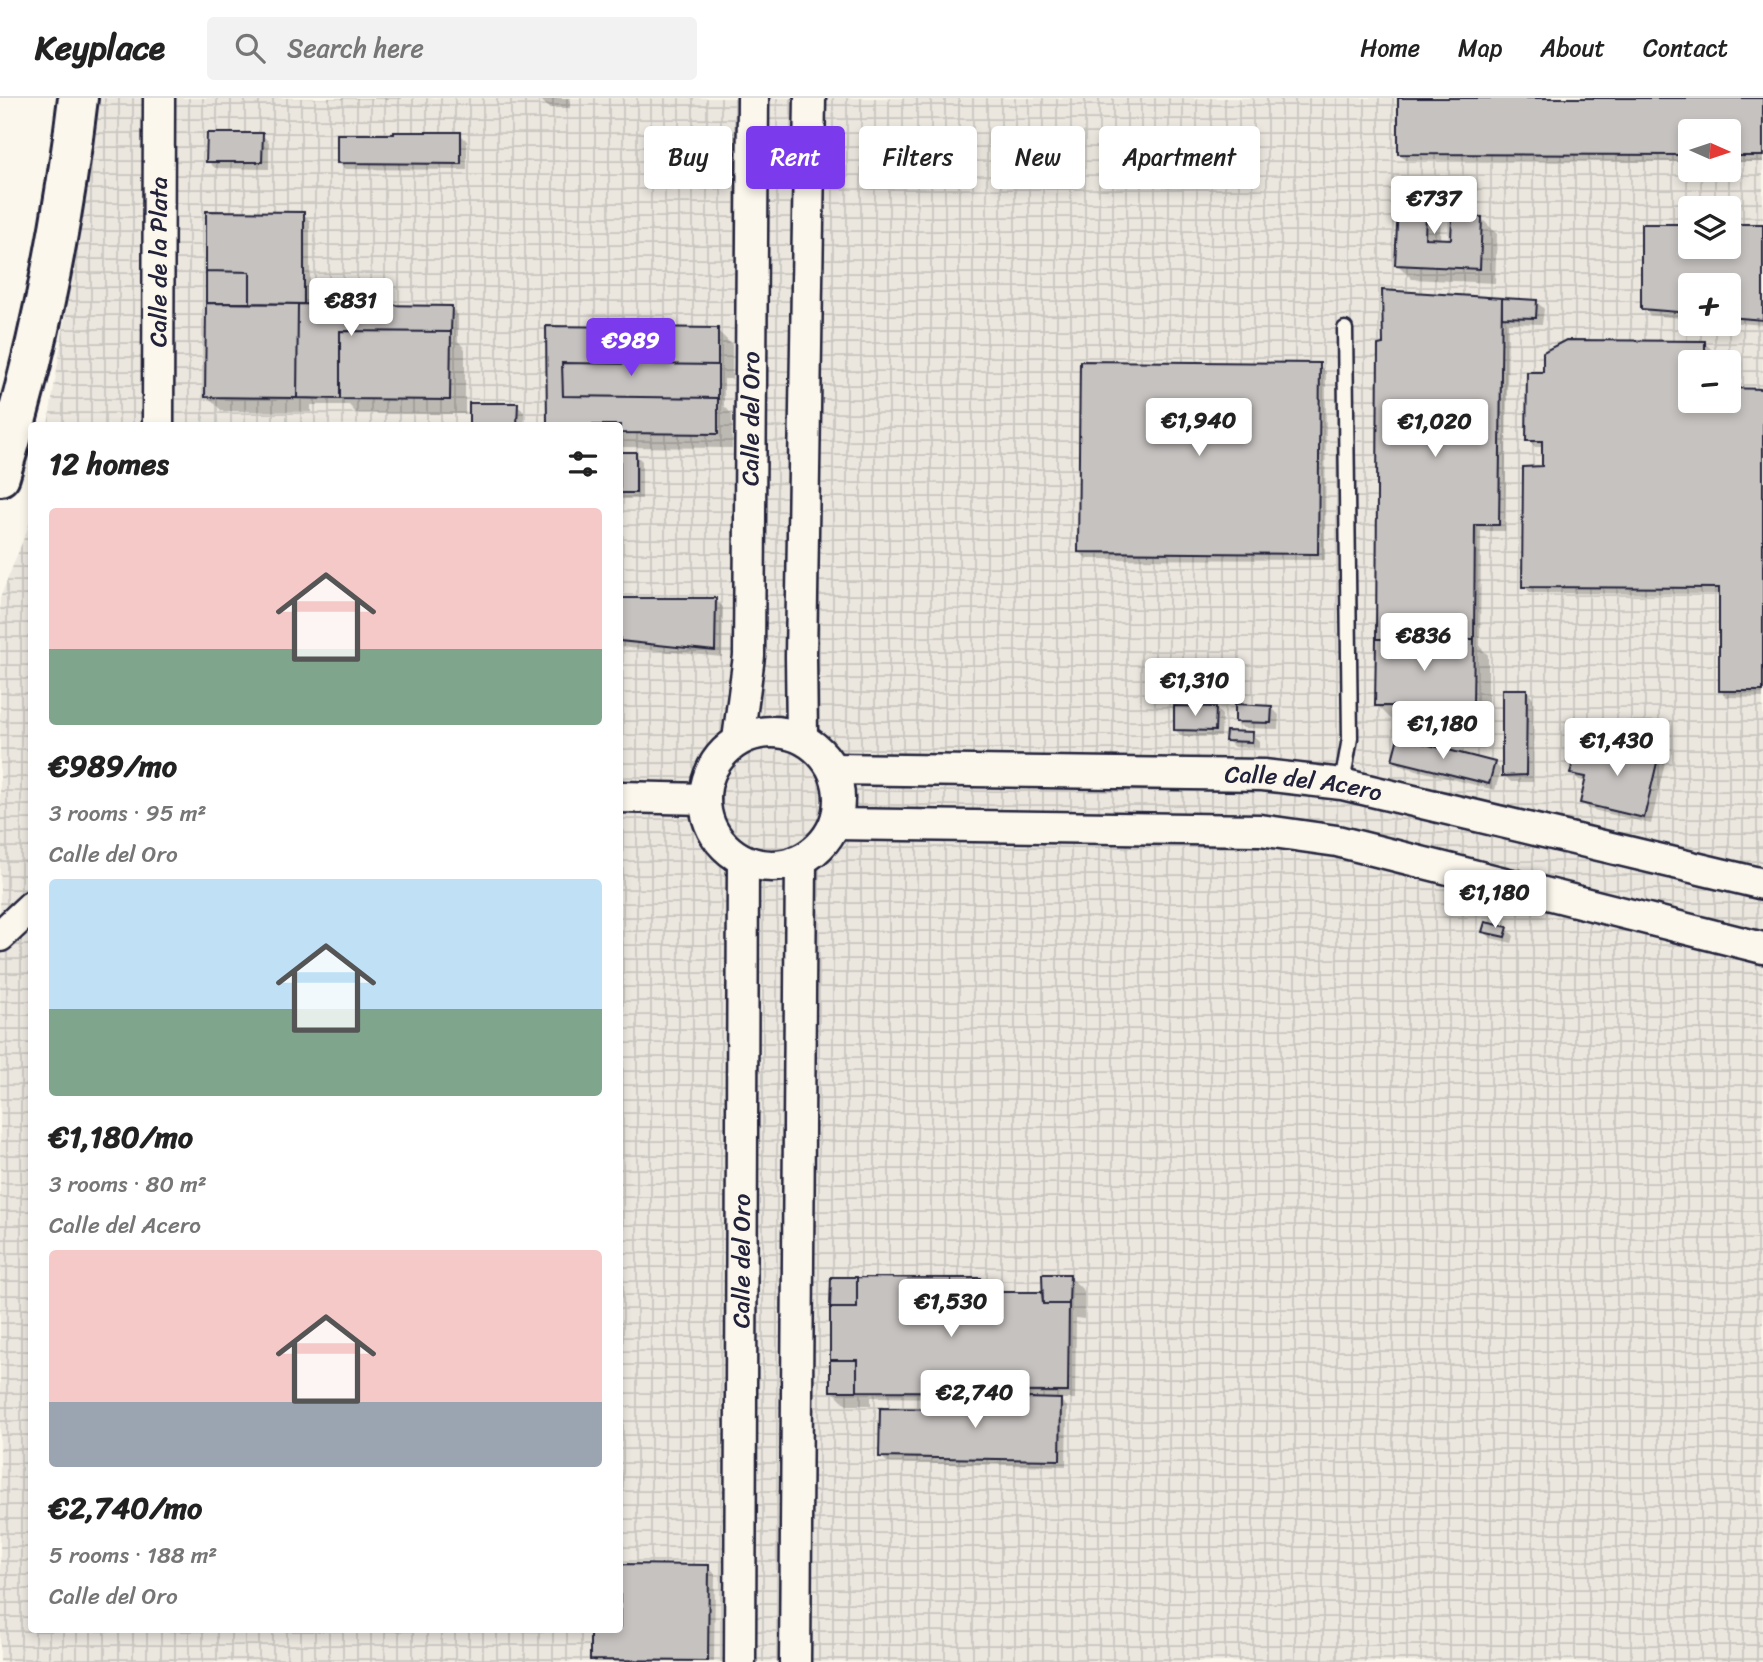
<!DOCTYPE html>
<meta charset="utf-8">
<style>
body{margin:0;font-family:Sriracha,sans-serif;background:#f2f2f2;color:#222;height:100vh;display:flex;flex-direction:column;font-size:26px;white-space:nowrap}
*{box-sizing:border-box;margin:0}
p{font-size:23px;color:#767676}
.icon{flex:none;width:38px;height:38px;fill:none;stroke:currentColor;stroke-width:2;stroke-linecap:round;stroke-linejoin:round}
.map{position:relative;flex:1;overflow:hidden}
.details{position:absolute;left:28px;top:324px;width:595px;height:1211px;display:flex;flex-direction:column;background:#fff;border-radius:7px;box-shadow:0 4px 10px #0003}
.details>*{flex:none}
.banner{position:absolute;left:644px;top:28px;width:665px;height:63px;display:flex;gap:14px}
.needle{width:46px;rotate:93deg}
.fabs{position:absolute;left:1678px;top:21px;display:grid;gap:14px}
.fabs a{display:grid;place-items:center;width:63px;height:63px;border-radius:7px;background:#fff;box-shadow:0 4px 10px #0003;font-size:35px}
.price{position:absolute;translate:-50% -60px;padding:0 16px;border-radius:7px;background:#fff;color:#222;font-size:23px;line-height:46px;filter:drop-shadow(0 2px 4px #0008)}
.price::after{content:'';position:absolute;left:50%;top:42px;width:21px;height:16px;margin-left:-10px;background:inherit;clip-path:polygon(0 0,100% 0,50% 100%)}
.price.on{background:#7c3aed;color:#fff}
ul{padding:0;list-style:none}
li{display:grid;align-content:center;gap:14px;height:371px;padding:0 21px}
li span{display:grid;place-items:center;height:217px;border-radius:7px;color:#555}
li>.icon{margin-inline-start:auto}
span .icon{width:126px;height:126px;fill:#fffc;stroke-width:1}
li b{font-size:30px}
h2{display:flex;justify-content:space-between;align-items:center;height:84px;padding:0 21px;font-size:30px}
.chip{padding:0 24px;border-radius:7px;background:#fff;box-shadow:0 4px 10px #0003;font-size:24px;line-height:63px}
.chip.on{background:#7c3aed;color:#fff}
header{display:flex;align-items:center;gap:42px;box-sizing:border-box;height:98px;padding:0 35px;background:#fff;border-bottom:2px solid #e0e0e0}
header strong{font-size:33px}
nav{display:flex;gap:38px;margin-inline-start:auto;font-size:24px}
.search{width:490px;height:63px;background:#f2f2f2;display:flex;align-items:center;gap:18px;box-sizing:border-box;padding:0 24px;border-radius:7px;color:#767676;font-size:26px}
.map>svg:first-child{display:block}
</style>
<header>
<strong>Keyplace</strong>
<div class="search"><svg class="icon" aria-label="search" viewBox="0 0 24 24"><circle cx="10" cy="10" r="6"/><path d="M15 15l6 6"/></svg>Search here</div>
<nav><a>Home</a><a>Map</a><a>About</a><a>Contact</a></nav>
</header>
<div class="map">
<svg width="1763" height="1564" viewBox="0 0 1763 1564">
<defs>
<pattern id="industrial-grid" width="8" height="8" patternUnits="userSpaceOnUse" patternTransform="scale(1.75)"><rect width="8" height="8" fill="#ebe7df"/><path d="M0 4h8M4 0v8" fill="none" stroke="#c9c6c0"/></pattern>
</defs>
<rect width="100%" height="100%" fill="#fbf7ec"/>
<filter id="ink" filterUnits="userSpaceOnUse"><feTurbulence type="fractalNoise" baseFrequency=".0143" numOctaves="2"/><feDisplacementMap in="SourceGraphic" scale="14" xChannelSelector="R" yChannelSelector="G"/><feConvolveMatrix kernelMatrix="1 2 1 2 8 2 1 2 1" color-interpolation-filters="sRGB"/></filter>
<g filter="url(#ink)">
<path fill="url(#industrial-grid)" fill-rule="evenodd" d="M100 0H1763V1564H0V500L31 422 32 1531H620V327H48ZM1690 33H1729V72H1690ZM1690 110H1729V149H1690ZM1690 187H1729V226H1690ZM1690 264H1729V303H1690Z"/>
<path fill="#0003" d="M272 0H402V1Z
M542 0H570V10H549L542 3Z
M1400 0H1763V64H1729V33H1690V64L1406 62 1399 55Z
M711 32 719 39 718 58H702L695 51Z
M460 36 467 43V72L345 71 338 64Z
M262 37 269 44V71L215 70 208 63Z
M1427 92 1441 107 1440 142 1453 143 1482 121 1497 136 1495 185 1412 181 1397 166Z
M208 115 303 116 310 123V208L451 210 458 217V243L465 251V316L356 315 349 307H311V314L222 313 207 298Z
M1643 128H1690V149H1729V128H1763V227L1729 224V187H1690V221L1650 217 1643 210Z
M1384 194 1537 204 1544 211 1542 226 1508 225 1505 433H1481L1480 549 1488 557V622H1392L1377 607 1385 248Z
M548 230 717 232 732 247V281H724V308L732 316V350L620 349V327H549Z
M1705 245 1712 252V264H1690V303H1729V292H1763V600L1727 599 1720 592 1721 496 1531 495 1524 488 1544 370V349H1535L1528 342 1545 276Z
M1319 267 1326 274 1325 462 1087 461 1080 454Z
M471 306 517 307 524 314V327H471Z
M620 356H635L642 363V401H620Z
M620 502H716L723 509 722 559 620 549Z
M1526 593 1533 600V684H1511L1504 677Z
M1215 610 1222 617 1221 639H1183L1175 632Z
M1272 610 1279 617 1278 631 1243 630 1236 623Z
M1252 636 1259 643V650L1234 649 1227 642Z
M1658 657 1665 664 1651 726 1589 711 1582 704 1586 684 1579 682 1572 675Z
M1394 661 1494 665 1501 672 1495 692 1401 668Z
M1507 831 1514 838 1512 845 1491 840 1484 833Z
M620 1016 621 1017 620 1132Z
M1069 1178 1084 1193V1221L1076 1220 1075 1301H1059L1067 1309 1066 1368 888 1365 881 1358 947 1312 948 1300 871 1299V1307H847L832 1292 980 1182 994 1196H1041L1044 1199Z
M620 1468 708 1469 715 1476 714 1564H595L592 1561 620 1531Z"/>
<path fill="#c6c2c0" stroke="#22223b" stroke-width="2" d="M1398 0H1763V58H1729V33H1690V57L1398 56Z
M694 30H712V52H693Z
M394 34H461V66L337 65V36H394Z
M207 35H263L262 64H206Z
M1399 89 1427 90 1425 140 1451 141 1452 118 1482 119 1480 171 1395 167Z
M206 113 304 114V206L250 205V174L206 173Z
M1641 126H1690V149H1729V126H1763V222L1729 219V187H1690V215L1641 211Z
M206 173 250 174V205H206Z
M1382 192 1502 200 1499 427H1475L1474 541H1376L1378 247 1383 246Z
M1502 200 1537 202 1536 220 1502 219Z
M206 205 298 206 297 300 205 299Z
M298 206 452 208 451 234 340 233V301L297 300Z
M546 228 718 230V267L562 265 563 298 718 300V336L620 335V327H547Z
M340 233 451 234 450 302 340 301Z
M1566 242 1705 243V264H1690V303H1729V290L1763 291V593H1719V490L1522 489 1523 369 1542 368V343H1526L1527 274H1543V254Z
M1080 263 1320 265 1318 456 1078 454Z
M562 265 718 267V300L563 298Z
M469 305H518L517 327H469Z
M620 354H636V395H620Z
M620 500H716L715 553 620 543Z
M1376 541H1474L1473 608H1375Z
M1502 591H1527L1526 677 1502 678Z
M1235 606 1272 608 1271 625 1235 624Z
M1174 608 1216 609 1215 633 1174 632Z
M1226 633 1253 634 1252 644 1225 643Z
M1398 639 1495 664 1489 686 1392 662Z
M1595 641 1659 656 1644 720 1580 705 1586 679 1570 676 1574 660 1589 663Z
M1485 824 1508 829 1505 839 1482 834Z
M1042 1176H1070L1069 1206H1043Z
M831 1179H857V1210H830Z
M857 1179 951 1180 952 1208H981V1194H1042L1043 1206H1069L1068 1294 857 1293V1262H830V1210H857Z
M951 1180H981V1208H952Z
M830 1262H857V1293H830Z
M946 1298 1061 1301 1060 1362 879 1359 880 1310 946 1311Z
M620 1466 709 1467 708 1563 590 1562V1531H620Z"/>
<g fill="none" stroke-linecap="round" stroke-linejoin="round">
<defs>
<path id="service" d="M1342 686 1350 640 1345 231"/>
<g id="minor">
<path id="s1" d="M158 327 159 0"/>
<circle cx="772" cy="701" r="67"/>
<path d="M802 639 801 559 810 0"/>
<path id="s2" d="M738 642 749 558 753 0"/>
<path id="s3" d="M833 671 1263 677 1342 686 1763 786"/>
<path d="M620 699 705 701"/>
<path d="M835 726 1260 732 1337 743 1763 850"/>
<path d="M0 838 32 808"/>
<path id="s4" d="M740 1564 743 762"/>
<path d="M795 1564 801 762"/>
</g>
<path id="secondary" d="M0 378C38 255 63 127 78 0"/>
</defs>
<use href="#service" stroke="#22223b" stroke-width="19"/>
<use href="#minor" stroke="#22223b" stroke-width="35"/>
<use href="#secondary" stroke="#22223b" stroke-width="44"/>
<use href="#service" stroke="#fbf7ec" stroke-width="14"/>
<use href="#minor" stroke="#fbf7ec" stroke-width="30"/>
<use href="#secondary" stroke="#fbf7ec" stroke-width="38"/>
</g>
</g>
<g text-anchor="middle" stroke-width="5" stroke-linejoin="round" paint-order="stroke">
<g font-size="24" fill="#22223b" stroke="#fbf7ec">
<text dy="8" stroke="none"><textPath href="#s1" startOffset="163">Calle de la Plata</textPath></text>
<text dy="8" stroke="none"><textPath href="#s2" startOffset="322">Calle del Oro</textPath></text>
<text dy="8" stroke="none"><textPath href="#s3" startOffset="471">Calle del Acero</textPath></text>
<text dy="8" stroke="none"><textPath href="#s4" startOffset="401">Calle del Oro</textPath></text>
</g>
</g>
</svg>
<div class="fabs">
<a><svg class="needle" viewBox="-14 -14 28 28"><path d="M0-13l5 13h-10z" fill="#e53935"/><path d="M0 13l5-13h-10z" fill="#767676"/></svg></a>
<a><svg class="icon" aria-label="layers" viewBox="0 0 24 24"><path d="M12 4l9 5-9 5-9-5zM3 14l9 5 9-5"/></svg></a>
<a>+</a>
<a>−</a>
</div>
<b class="price" style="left:1434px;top:138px">€737</b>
<b class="price" style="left:351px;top:240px">€831</b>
<b class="price on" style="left:631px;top:280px">€989</b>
<b class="price" style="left:1199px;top:360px">€1,940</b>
<b class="price" style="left:1435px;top:361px">€1,020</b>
<b class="price" style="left:1424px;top:575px">€836</b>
<b class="price" style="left:1195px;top:620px">€1,310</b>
<b class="price" style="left:1443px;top:663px">€1,180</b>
<b class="price" style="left:1617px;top:680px">€1,430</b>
<b class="price" style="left:1495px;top:832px">€1,180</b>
<b class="price" style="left:951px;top:1241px">€1,530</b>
<b class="price" style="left:975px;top:1332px">€2,740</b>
<div class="banner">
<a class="chip">Buy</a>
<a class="chip on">Rent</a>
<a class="chip">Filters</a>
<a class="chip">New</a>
<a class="chip">Apartment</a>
</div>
<section class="details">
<h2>12 homes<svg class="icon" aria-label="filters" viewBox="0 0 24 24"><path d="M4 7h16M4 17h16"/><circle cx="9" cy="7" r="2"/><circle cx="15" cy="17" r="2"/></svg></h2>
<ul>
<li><span style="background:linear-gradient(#f6c9c9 65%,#7fa58c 0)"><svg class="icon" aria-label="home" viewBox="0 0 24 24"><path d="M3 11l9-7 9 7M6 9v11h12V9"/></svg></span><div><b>€989/mo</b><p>3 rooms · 95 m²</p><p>Calle del Oro</p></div></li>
<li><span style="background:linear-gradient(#bfe0f5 60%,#7fa58c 0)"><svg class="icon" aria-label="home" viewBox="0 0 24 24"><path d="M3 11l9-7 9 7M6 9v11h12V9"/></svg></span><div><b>€1,180/mo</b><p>3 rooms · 80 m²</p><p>Calle del Acero</p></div></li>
<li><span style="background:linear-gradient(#f6c9c9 70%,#9aa5b1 0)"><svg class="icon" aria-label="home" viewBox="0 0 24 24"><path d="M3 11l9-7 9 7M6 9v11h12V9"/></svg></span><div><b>€2,740/mo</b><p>5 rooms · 188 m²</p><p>Calle del Oro</p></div></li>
</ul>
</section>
</div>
